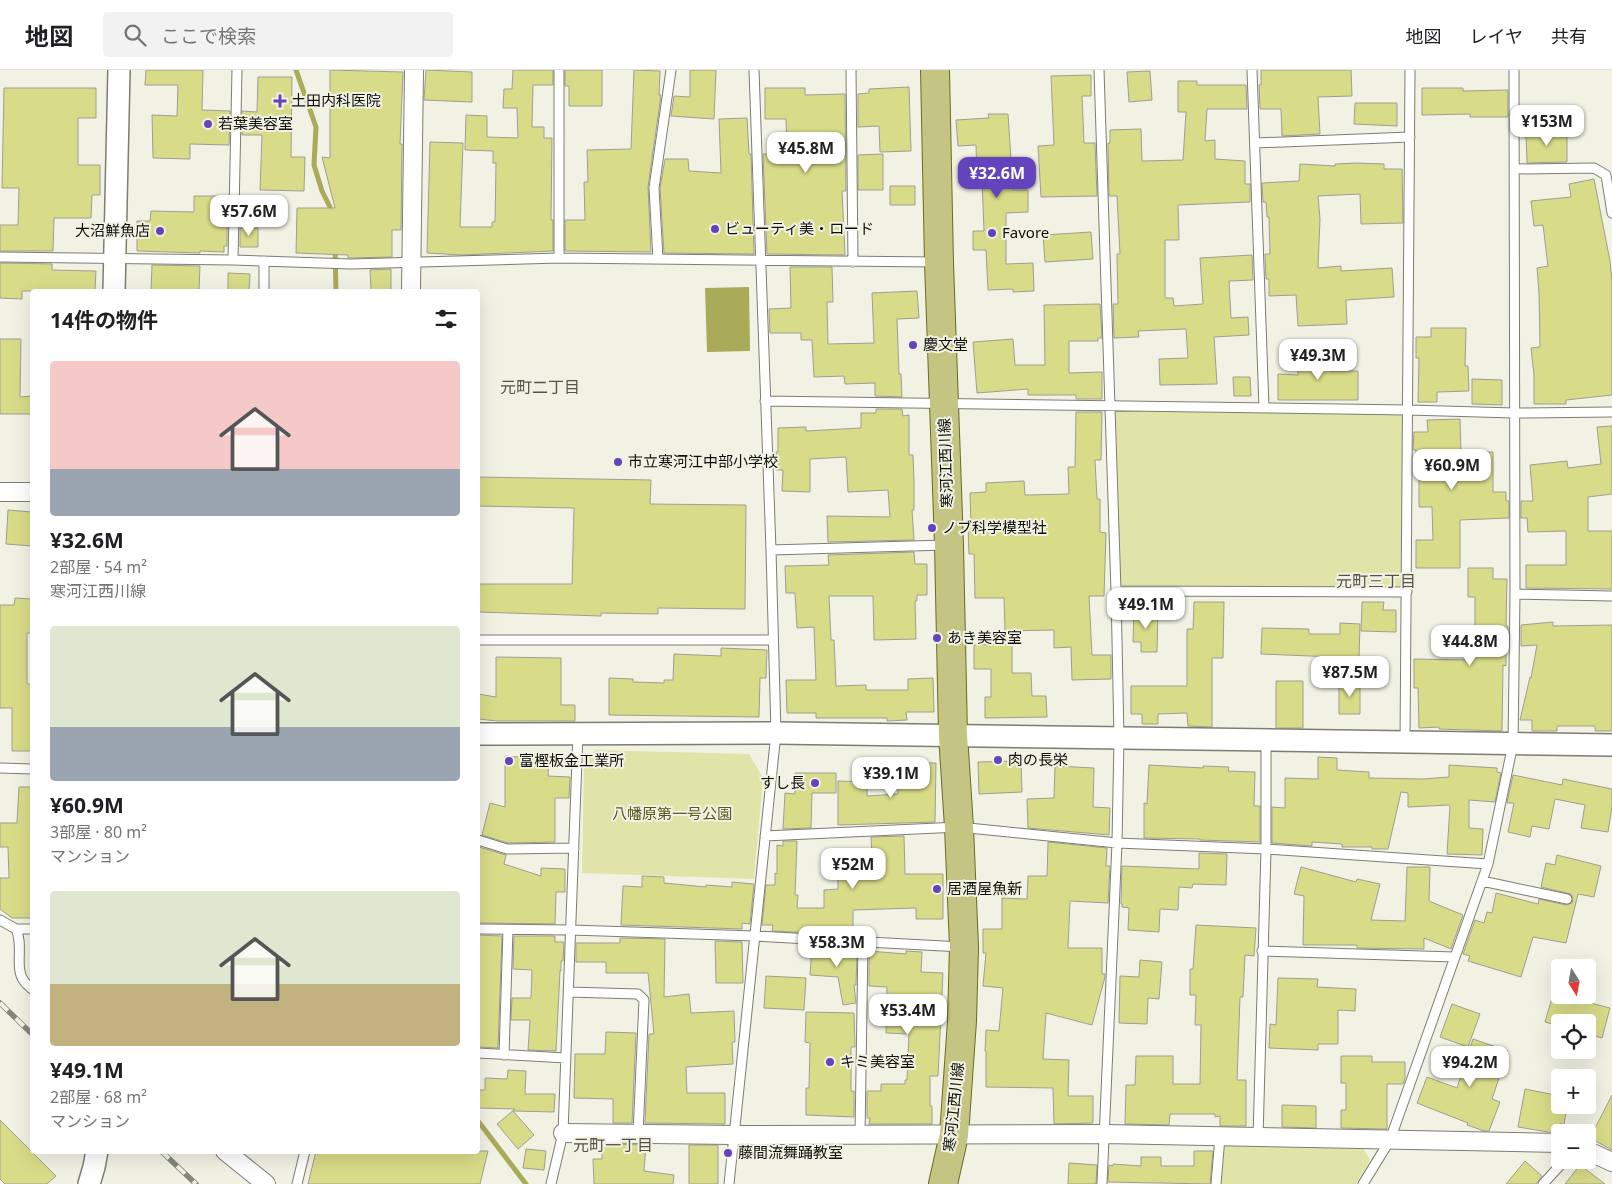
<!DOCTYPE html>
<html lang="ja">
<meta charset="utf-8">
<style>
body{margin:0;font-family:"Noto Sans","Noto Sans JP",sans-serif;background:#f2f2f2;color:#202124;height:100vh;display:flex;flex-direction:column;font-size:19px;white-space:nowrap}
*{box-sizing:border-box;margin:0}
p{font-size:16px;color:#757577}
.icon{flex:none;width:28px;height:28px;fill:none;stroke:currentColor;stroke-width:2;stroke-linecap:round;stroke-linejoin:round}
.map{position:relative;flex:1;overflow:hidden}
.side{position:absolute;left:30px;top:219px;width:450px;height:865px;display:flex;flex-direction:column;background:#fff;border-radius:5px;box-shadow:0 5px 20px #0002}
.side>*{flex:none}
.needle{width:32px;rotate:169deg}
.buttons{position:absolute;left:1551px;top:889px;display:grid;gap:10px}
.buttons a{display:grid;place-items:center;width:45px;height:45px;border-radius:5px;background:#fff;box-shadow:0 5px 20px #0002;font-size:25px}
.price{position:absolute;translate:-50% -42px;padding:0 11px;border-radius:10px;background:#fff;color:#222;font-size:16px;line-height:32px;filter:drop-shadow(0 1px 2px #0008)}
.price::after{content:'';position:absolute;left:50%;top:30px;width:15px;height:11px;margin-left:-8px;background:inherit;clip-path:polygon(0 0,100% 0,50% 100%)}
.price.selected{background:#6444bc;color:#fff}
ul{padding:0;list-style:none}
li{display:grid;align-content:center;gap:10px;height:265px;padding:0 20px}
li span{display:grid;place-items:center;height:155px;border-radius:5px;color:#555}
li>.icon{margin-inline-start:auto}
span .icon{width:90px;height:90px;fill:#fffc;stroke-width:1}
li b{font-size:21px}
h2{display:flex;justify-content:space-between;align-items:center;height:60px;padding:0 20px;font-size:21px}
header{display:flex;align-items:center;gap:30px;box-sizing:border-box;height:70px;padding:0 25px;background:#fff;border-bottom:1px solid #e0e0e0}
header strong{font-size:24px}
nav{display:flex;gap:28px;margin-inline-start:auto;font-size:18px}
.search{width:350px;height:45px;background:#f2f2f2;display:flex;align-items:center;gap:12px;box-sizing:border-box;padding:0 18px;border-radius:5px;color:#757577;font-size:19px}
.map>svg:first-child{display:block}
</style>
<header>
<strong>地図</strong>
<div class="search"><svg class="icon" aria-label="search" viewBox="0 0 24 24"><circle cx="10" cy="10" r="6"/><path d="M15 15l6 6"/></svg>ここで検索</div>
<nav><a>地図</a><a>レイヤ</a><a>共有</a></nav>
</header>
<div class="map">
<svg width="1612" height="1114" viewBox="0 0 1612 1114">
<rect width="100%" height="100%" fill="#f1f2e4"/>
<path fill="#e1e4a8" d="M1109 335 1408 340 1407 522 1116 521Z
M595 680 749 684 763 708 754 809 582 803 584 694Z
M1224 1075 1363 1078 1370 1090 1356 1114H1221Z"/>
<path fill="#a9ab59" d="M749 217 750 281 707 282 705 218Z"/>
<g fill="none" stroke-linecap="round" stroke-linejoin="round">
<path stroke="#a9ab59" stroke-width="5" d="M296 0 316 57 314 95 322 121 330 137 331 144
M335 179 336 221
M478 1051 526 1114"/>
</g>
<path fill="#d8db88" stroke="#9e9f92" d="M146 0H203L202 40 230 41 229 75 190 74V89L153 88 152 45 177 46 178 15H145Z
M330 0 403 2 400 74H402L401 160H392V187L351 188H348V185L296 183 297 138H335L322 87 330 88Z
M426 0 472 2V32L424 30Z
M513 0H553V15H533L532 57H544V68H552L551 150H553V181L462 185 427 183 430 72 463 73 460 157H492V152H495L496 93H493V81L465 80 466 45 487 46V67L518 68 517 38H503L504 19H512Z
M565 0H602V36H569V16H565Z
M634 0 660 1 659 25H661L648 117 651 182 565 181V150H585L584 112H588L587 80 631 79Z
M690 0H716L714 49 671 46 674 26 690 27Z
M1261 0H1351L1352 26 1318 27 1320 64 1282 66 1281 39H1260L1259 15H1261Z
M1150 1 1152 30 1129 32 1127 2Z
M1091 5V26H1082L1084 73H1095L1097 126 1041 127 1038 76 1054 75 1051 6Z
M258 7H292L291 87H305L304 121 260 120 262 65H242V41L257 42Z
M1178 11H1197V15H1246L1247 39H1207L1205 71 1215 70V89L1245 91V114H1250V132L1178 135 1179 170H1165V228H1173L1174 236 1203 234 1200 188 1252 185 1253 210 1229 211 1231 248 1248 247 1249 265 1214 267 1217 314 1160 315 1159 289 1188 288 1186 259 1138 261 1139 267 1114 268 1113 234H1118L1117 184H1120L1117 126H1109L1108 73H1110V60L1141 59 1142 91 1183 90 1186 42H1178Z
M909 17 911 81 880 82 879 56 858 57V24L869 23V19Z
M4 18H96V48H78V95H100V125H92L91 148H54L53 181H0V155H18L19 118H2Z
M765 18H805V25L845 24 846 121H842L845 185 767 184 763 84H787L786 49H765Z
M1422 18H1463V21L1508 20V47H1470V44L1422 45Z
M1355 33H1397V56L1354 54Z
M988 44H1008L1013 120H1028V142L1006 143V194L1033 193 1034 221 1013 222V219L988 220 986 180H973V161H984L982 110 977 111 976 75 958 76 956 50 989 48Z
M747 48 749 84H751L754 184 664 183 660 118 665 89H688L689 101 721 103 719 49Z
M1567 62V92L1527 93 1526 63Z
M883 84V120H858V85Z
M1357 93 1384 94V99H1402L1403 153 1361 154 1360 124 1318 126 1320 149 1318 198 1341 196V201L1392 198 1394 227 1346 230 1347 254 1298 256 1296 225 1269 226V209H1266L1265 184H1270L1269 147H1267L1266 132H1263L1262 113 1299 111 1300 94 1335 96V94Z
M1594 109 1610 191 1612 211V325L1566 330V334H1534V305L1531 278 1540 277 1539 222 1537 198 1548 196 1543 155 1534 156 1531 131 1571 127 1569 114Z
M890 116H915V135H890Z
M194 126H227V176H224V182L200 181V183L137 181V151H150L151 141 194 142Z
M240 158H258V177H240Z
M1091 162 1093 189 1045 192 1043 165Z
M0 193 52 194V200L96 201 95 221H22V229L0 228Z
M152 195 200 196 199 221H151Z
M790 197H832L833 232H827L828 274 874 273 872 223 917 221 919 248 897 249 899 304H901L902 327 875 326V313L845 314 844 306 814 307 812 270H801V263H770L769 239 791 238Z
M391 199V221H371L370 200Z
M228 203 250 204 249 221H228Z
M1100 234 1102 268H1098V271H1069V303L1102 302V329H1076V325H1028V319L977 323 973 272 1013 269 1015 295H1045L1044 235Z
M1431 258H1466L1465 296H1468L1469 321 1437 322V332H1418L1419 288H1416V267H1431Z
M0 269H21L20 327 32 326V344H0Z
M1298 284H1330V301H1358V330H1278V304L1298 305Z
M1233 307H1250L1251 326H1234Z
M1472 309 1502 310V335L1472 334Z
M876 339H902L903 346 909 345V385H913L914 410V440H912L914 470 828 472 827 446 890 447 888 420 848 422 846 387 810 389V422L782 421 783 400H776V382H778V358L806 357V361L861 358V343H876Z
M1076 342H1102L1101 390H1095L1097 429H1100V462L1106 463 1104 526H1089L1092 585H1111V609L1072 610 1071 577 1054 578V560L1005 561 1004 528H975L974 484H969L968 457H971L970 423 986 422V413L1024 411 1025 425 1069 424 1068 397H1075Z
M1460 349 1461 382H1493V422H1506V431H1509V448L1460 450V498H1416V470H1433L1432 437H1419V407H1415L1416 380H1413L1414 362H1428L1427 350Z
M1612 356V424L1588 427V461H1612V519L1526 518V495H1566V461L1528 462 1527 448H1521V431H1533L1530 395 1567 391 1568 398 1601 394 1597 357Z
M478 407 651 410 650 434 746 435 745 539 658 538V544L601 543V546L478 542V514H572L574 438 478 436Z
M8 440 32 442V476L6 474Z
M914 482 915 494H927V525H917V531H915L916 569 874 570 873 526H829L831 570H834L836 616 866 615V620H908V609L933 608 934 642H906L907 650 887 651V648H816V643H787L786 610H816L814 557 797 558 795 523H786L785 496 829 495 828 485Z
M1468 498H1493V509H1507L1506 556H1508V577H1506V596L1503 595 1502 661 1439 659V657L1419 658 1418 618H1414V589L1472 590V570H1475V527H1468Z
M15 528 32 529V563H27V614H32V681H12V638H0V535H14Z
M1194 532H1224L1223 588H1212V657L1188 656 1187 643 1158 644V654H1142V644H1131V616H1187V559H1193Z
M1362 532H1384L1383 540H1396V562L1361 561Z
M1134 541 1158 542 1157 582H1141V572H1133Z
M1553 552V556L1612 555V661H1595V656H1557V661H1532V650H1520L1530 607 1531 608 1537 575 1521 576V555Z
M1340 553 1360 554 1359 588 1261 584 1262 558 1309 559V564H1340Z
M1012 574V603H1031L1032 626H1046L1047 647 985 648V627H991V599H974V575Z
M721 578 767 580 766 608H760L759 647 609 645V608L633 609V612L664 613V610H673L674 584 721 586Z
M496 587 561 588V635H575V651H497L478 649V624L496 627Z
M1276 611H1303V658H1276Z
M1339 611H1360V644H1339Z
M505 686 549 689 548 706 570 707 569 728H555V772L508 773 482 765 490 733 505 737Z
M1318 687 1337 688V700L1369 702V708L1423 709 1449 707V695L1497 698V702L1501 703 1495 732 1469 730V758L1483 759 1482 785 1447 784 1450 736 1449 735 1408 737V723L1401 722 1388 779H1372V777H1342V774L1312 772V776L1272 773V737L1285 738V708L1318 709Z
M1021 691 1022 722 979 724 978 692Z
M898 693H936L935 752 838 755V711L867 712V726L898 724Z
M1149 695 1203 698V696L1229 697 1228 701 1255 702 1254 736H1260V772L1200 770V769L1144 768V733L1147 734Z
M1055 696 1094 698 1093 737 1110 738 1109 765 1028 758 1027 729 1054 728Z
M795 703H836V723H812L811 758 783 759 785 723 795 724Z
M1513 705 1562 715 1563 709 1612 719V736L1608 762 1581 758 1585 735 1555 729 1549 759 1532 756 1530 767 1508 762 1514 733H1507Z
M19 717H32V848H12L0 839V808H9L8 777H0V753H17Z
M904 766 905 804H943V849H916V838L853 840V865L772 861 773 855H762L766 815H775V803L777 804V775L783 776V771H797L795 825H798L797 838H824V820L838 819V786H872L871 767Z
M1048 772 1107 778 1106 796H1110L1108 833 1070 831 1068 878H1102V904H1105V907L1092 955 1046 943 1043 989 1069 990 1068 1026H1093V1053L1054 1054 1053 1018 986 1017V981H985L986 960 999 961 1003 918 983 916 986 883H983V859H1002V828L1027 829 1028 806H1047Z
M479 777 506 785 504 794 541 806V798L565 799V822H556L555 854 478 853Z
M1199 783 1227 784 1226 815 1193 814 1192 818 1179 817 1178 840 1160 839 1159 862 1128 860 1129 838 1122 837V834H1121L1122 796 1199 799Z
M1557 785 1601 796 1594 827 1578 824 1566 873 1533 867 1521 907 1468 891 1470 886 1463 884 1475 850 1484 853 1487 842 1492 843 1496 823 1538 834 1539 829 1566 835 1572 833 1573 828 1571 824 1541 817 1546 793 1555 795Z
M1301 797 1356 812 1357 809 1380 814 1371 850 1405 851 1407 797H1430L1429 831 1463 845 1451 879 1424 868V879L1357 878V875H1303L1304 826 1294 824Z
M642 806 664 807V813L706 817V815L732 817V812L754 814 750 854 742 853V859L621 855 623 816 642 817Z
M1196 855 1256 858 1254 886 1245 885 1243 927H1240L1237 1010H1246V1056H1220V1046L1215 1047V1044H1170L1169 1055 1125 1054 1126 1015H1135L1136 986H1173V1014H1200L1201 955H1195L1196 925H1190V899H1193Z
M478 865 502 866 498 978 478 977Z
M514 866H555V872H564L563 891H561V901H560L556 981 528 980 530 950H511L512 928H531L532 900 513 899Z
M620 868 665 869 664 927 689 924 691 943 734 941 735 972H732L733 994 686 997 687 1023H725V1054L645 1053 649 964H654L648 903H606V892H576V873H620Z
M715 871 742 872 743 913H716Z
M812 875 853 877V880H857L856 915H854L856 933 843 935 838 907 810 905Z
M869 881 906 884V881L922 882 921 902 943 903 938 1006H930V1036H932V1054H869L870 1048H867V1021H881V1014H905V1010H907L909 964 886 963 887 917 869 916Z
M1140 890 1162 892 1159 929 1148 928 1147 954 1119 953 1120 906 1139 907Z
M766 906 806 908 804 940 764 938Z
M1278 908 1318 909 1317 917 1356 919 1355 941 1338 940V974H1318V980L1269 978 1270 954 1276 955Z
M1556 914 1560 915V925L1610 938 1602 968 1588 964V952H1560V956L1545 952Z
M1452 934 1480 944 1468 977 1440 967Z
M806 942 854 943 855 977H851V1021H854V1047L806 1045V1018H809L810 973 805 972Z
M606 962 636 963 632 1053H613V1029L574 1028 575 984H605Z
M1473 969 1508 981 1492 1029 1500 1032 1489 1061H1484L1467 1055 1468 1053 1417 1033 1427 1007 1457 1018Z
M1341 986H1372V992H1405V1008L1403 1014H1387V1059L1341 1058V1040H1346V1013H1341Z
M508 1000 526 1001 525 1024H555L554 1042 513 1041 534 1065 518 1079 497 1054 515 1039 479 1038V1020H485V1008L507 1009Z
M1525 1019 1560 1026V1035H1567L1564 1055 1560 1053V1062H1548L1518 1057Z
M1612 1025V1080L1590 1068Z
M1282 1035 1316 1036V1058L1282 1057Z
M0 1050 56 1106 47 1114H5L0 1109Z
M612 1074 646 1075 644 1101 674 1105 673 1114H594L593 1089H602V1075Z
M689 1075H718V1114H689Z
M526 1079 546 1081 544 1100 523 1098Z
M316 1081H488L480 1114H308Z
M1194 1081H1213L1210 1114 1108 1112 1109 1095 1113 1096V1094L1141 1096V1087H1161V1096H1194Z
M1525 1091 1542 1106 1536 1114H1506Z
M1069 1093 1097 1095 1096 1114H1068Z
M1580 1095 1605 1114H1565Z"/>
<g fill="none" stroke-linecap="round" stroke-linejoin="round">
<defs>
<path id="service" d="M559 0V188
M851 0 853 192
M1099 0 1116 521 1119 668 1117 773 1102 1114
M1252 0 1264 338
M1255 73 1410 67
M1515 99 1594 98 1606 105 1612 143
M0 187 233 190 351 194 559 188 937 192
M658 189 654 118 671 0
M233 190 237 0
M264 221V191
M765 331 1408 340 1514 343 1612 342
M771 480 946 475
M1116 521 1407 522
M1515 524 1612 526
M478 570H773
M1405 671 1410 0
M0 698 32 699
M765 766 959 757 1117 773 1266 779 1488 794
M478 770 507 779 574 778
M1482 811 1567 829
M0 850 16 859H32
M16 859C24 875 14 898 24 911 26 914 30 917 32 919
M478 859 571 860 755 866 962 877
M1262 881 1454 887
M569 922 638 924 644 930 638 1064
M478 983 566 988
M504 985 508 860
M860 1065 863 872
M1258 1068 1266 779V670
M297 1114 305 1081
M551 1114 563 1063 578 663
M729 1114 776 663 771 480 754 0
M1216 1114 1220 1067
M1363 1114 1390 1070 1488 794 1513 674 1515 524 1514 0
M1543 1114 1565 1090"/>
<path id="minor" d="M411 221 414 0
M0 422H32
M563 1063 735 1065 1104 1064 1560 1073
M225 1081 266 1114
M1588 1081 1612 1092"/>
<path id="tertiary" d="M114 221 119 0
M478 664 776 663 1612 675
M89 1114 94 1097 97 1081"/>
<path id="primary" d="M935 0 939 193 949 475 953 665 959 757 964 877 962 951 954 1065 943 1114"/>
</defs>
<use href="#service" stroke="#7d7e71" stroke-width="11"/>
<use href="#minor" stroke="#7d7e71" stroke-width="20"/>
<use href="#tertiary" stroke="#7d7e71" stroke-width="24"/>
<use href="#primary" stroke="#6b6c22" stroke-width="30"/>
<use href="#service" stroke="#fff" stroke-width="9"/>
<use href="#minor" stroke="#fff" stroke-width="18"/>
<use href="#tertiary" stroke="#fff" stroke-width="21"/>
<use href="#primary" stroke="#c4c582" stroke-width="28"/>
<defs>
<path id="rail" d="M0 933 32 964
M161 1081 196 1114"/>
</defs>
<use href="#rail" stroke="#85867c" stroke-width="5.5"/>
<use href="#rail" stroke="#f1f2e4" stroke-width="4" stroke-dasharray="11" stroke-linecap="butt"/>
</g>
<g fill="#6444bc" stroke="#f1f2e4" stroke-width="2">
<path d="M277.5 23.5h5v5h5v5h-5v5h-5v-5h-5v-5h5z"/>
<circle cx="208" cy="54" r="5"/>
<circle cx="715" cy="159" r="5"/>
<circle cx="160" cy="161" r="5"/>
<circle cx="992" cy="163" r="5"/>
<circle cx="913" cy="275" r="5"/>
<circle cx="618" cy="392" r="5"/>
<circle cx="932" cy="458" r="5"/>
<circle cx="937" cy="568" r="5"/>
<circle cx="998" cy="690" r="5"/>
<circle cx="509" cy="691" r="5"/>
<circle cx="815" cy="713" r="5"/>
<circle cx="937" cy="819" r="5"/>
<circle cx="830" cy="992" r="5"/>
<circle cx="728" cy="1083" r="5"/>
</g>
<g text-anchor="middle" stroke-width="4" stroke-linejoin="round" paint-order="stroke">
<g font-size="15" fill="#10100b" stroke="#f1f2e4" text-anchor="start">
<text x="291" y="36">土田内科医院</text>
<text x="218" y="59">若葉美容室</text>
<text x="725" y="164">ビューティ美・ロード</text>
<text x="150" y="166" text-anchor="end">大沼鮮魚店</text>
<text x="1002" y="168">Favore</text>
<text x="923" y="280">慶文堂</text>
<text x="628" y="397">市立寒河江中部小学校</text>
<text x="942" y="463">ノブ科学模型社</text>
<text x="947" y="573">あき美容室</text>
<text x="1008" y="695">肉の長栄</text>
<text x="519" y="696">富樫板金工業所</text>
<text x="805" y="718" text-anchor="end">すし長</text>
<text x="947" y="824">居酒屋魚新</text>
<text x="840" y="997">キミ美容室</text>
<text x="738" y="1088">藤間流舞踊教室</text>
</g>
<g font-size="15" fill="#10100b" stroke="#f1f2e4">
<text transform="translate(946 393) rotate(-92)" y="5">寒河江西川線</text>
<text transform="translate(954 1037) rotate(-84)" y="5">寒河江西川線</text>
</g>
<g font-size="15" fill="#58591c" stroke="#f1f2e4">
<text x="672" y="749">八幡原第一号公園</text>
</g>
<g font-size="16" fill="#535348" stroke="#f1f2e4">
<text x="540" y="323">元町二丁目</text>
<text x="1376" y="517">元町三丁目</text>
<text x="613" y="1081">元町一丁目</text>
</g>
</g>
</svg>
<div class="buttons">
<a><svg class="needle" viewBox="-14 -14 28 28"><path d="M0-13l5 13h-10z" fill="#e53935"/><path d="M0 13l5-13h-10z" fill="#757577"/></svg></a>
<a><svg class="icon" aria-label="locate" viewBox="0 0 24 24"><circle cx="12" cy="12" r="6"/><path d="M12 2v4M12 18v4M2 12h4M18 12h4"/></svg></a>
<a>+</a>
<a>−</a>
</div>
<b class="price" style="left:1547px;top:77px">¥153M</b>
<b class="price" style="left:806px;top:104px">¥45.8M</b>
<b class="price selected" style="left:997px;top:129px">¥32.6M</b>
<b class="price" style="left:249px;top:167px">¥57.6M</b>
<b class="price" style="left:1318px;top:311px">¥49.3M</b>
<b class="price" style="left:1452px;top:421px">¥60.9M</b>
<b class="price" style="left:1146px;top:560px">¥49.1M</b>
<b class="price" style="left:1470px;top:597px">¥44.8M</b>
<b class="price" style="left:1350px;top:628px">¥87.5M</b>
<b class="price" style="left:891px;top:729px">¥39.1M</b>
<b class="price" style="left:853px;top:820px">¥52M</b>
<b class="price" style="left:837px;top:898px">¥58.3M</b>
<b class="price" style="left:908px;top:966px">¥53.4M</b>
<b class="price" style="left:1470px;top:1018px">¥94.2M</b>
<section class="side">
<h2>14件の物件<svg class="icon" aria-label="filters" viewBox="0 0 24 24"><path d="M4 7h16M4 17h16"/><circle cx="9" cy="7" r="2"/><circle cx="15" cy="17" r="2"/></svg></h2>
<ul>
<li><span style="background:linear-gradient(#f6c9c9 70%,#9aa5b1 0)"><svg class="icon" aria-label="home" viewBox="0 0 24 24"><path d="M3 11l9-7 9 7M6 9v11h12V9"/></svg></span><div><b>¥32.6M</b><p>2部屋 · 54 m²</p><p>寒河江西川線</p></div></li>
<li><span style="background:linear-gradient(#dfe7d0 65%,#9aa5b1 0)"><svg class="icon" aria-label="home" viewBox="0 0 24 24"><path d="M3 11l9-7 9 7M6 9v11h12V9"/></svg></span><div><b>¥60.9M</b><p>3部屋 · 80 m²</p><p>マンション</p></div></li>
<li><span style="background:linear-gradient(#dfe7d0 60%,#c2b280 0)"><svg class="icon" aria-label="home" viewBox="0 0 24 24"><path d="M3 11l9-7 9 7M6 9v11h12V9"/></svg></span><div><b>¥49.1M</b><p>2部屋 · 68 m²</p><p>マンション</p></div></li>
</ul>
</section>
</div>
